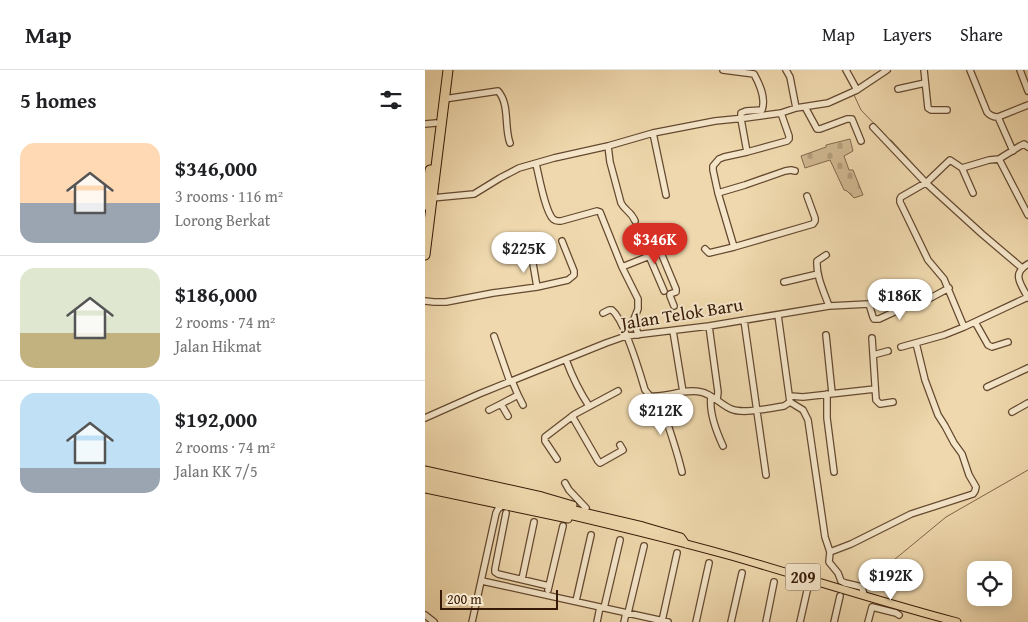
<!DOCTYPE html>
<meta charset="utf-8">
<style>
body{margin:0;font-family:"Gentium Book Plus",serif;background:#f6f6f6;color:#202124;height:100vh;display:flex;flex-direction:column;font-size:19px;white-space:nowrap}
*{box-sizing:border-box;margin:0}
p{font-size:16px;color:#757577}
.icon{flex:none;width:28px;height:28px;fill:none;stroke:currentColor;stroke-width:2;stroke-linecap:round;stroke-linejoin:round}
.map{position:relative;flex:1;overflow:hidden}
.drawer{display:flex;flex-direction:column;background:#fff;width:425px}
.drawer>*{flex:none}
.fabs{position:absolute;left:542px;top:491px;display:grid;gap:10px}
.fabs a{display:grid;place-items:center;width:45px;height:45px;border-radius:10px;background:#fff;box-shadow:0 2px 12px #0003;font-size:25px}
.scale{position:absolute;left:15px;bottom:12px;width:118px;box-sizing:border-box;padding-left:5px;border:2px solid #361906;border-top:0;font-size:14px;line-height:18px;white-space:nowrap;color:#361906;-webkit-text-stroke:4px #f5e6ca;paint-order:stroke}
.price{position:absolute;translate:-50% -42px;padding:0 11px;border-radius:18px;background:#fff;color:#222;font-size:16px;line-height:32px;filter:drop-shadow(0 1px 2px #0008)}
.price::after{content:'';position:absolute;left:50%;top:30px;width:15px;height:11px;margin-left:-8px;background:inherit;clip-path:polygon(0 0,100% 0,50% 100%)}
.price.current{background:#d93025;color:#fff}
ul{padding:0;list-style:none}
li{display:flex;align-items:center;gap:15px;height:125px;padding:0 20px}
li+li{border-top:1px solid #e0e0e0}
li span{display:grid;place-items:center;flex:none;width:140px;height:100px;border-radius:15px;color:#555}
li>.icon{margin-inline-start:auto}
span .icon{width:60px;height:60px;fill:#fffc;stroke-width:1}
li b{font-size:21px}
h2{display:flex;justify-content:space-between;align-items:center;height:60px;padding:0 20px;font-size:21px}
header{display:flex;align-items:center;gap:30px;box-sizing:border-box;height:70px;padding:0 25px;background:#fff;border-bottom:1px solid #e0e0e0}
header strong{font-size:24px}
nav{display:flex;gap:28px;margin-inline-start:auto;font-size:18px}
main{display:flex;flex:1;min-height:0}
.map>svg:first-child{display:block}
</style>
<header>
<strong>Map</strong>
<nav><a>Map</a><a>Layers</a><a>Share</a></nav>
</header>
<main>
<section class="drawer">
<h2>5 homes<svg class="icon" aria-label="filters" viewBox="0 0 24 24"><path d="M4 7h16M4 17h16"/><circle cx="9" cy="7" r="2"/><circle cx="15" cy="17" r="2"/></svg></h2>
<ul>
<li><span style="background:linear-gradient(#ffd9b3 60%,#9aa5b1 0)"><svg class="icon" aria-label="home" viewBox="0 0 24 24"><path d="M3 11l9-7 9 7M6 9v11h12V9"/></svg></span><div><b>$346,000</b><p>3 rooms · 116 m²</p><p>Lorong Berkat</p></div></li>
<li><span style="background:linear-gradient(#dfe7d0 65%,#c2b280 0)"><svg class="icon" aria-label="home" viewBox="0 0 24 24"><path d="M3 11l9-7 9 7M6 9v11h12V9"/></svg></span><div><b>$186,000</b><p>2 rooms · 74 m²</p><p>Jalan Hikmat</p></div></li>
<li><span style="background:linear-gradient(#bfe0f5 75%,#9aa5b1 0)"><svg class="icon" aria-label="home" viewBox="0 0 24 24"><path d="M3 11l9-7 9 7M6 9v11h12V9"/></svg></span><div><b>$192,000</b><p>2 rooms · 74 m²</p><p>Jalan KK 7/5</p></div></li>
</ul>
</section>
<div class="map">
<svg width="603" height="552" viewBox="0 0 603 552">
<defs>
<pattern id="cemetery-stones" width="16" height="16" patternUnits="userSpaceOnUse" patternTransform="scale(1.25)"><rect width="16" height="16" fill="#d0b891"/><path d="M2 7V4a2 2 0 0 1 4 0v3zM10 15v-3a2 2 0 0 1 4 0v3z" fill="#b39e7c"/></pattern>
</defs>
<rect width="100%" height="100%" fill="#efd8ad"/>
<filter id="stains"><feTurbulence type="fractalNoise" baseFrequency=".004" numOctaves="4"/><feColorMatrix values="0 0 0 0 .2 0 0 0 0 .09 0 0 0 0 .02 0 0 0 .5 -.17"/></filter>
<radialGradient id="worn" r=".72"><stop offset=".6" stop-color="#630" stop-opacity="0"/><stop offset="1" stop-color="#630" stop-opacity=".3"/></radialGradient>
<path fill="url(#cemetery-stones)" stroke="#83684c" d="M425 69 428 81 419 86 424 100H428L438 125 429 128 422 121 419 120 405 90 380 98 376 86 401 77V75Z"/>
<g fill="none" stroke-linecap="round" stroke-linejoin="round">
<path stroke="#7f6548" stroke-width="1" d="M429 25 436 40 462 67
M466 70 501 108
M506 113 523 129
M441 513 521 447 603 400"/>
<defs>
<path id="minor" d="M298 0 329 4C335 15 341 28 337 40L321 41 316 43V49L322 82
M361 0 365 7 371 38
M421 0 432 20
M499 0 503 38 506 40H522
M545 0 562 42C565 46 568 47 573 47L603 35
M595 0 603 21
M473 19 500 13
M19 29 73 21C85 34 79 58 85 73
M380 37 392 59H395L422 49H427L436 71
M573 47 588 81
M0 54 11 53
M448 57 501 113 557 164 597 198
M228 63 241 125
M183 76 185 92 196 133C200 141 206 141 210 151
M574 89 603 145
M111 94C114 106 120 141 128 149 132 152 132 151 136 151L172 141 175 142 197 197 213 229V239L209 249 213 265
M537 98 548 123
M293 123 320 115 360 101 366 100 370 101
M7 128 49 124 75 108 94 98 129 88 183 76 228 63 290 51 320 48 356 43 371 38 403 33 432 20 462 0
M309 177 388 154 390 151V148L382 126
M280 179 284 183 309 177 293 123 288 100V96L294 89 299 87 322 82 362 71 364 69V66L356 43
M401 185 392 191C391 206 399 222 404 236
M224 186 239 221
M107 188 112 217
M603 194C586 204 596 214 603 228
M197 197 232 183H236L251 219V222L245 224V226L249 236
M359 212 393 204
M0 231 9 232H21L68 223 112 217 143 210 149 205V201L137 171
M178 243 184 240H187C199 250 215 303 220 320L225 326C242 328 259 318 276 322 287 324 296 335 306 339 317 344 341 339 353 337L359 336 365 332
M353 245 365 332
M319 250 341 405
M550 252 563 275 567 277 583 272
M284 256 293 322 292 330
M539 257 519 209 503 190 475 132V129L476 127 502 112 525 90 537 98 564 90 574 89 595 76 599 74 603 77
M248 261 258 322
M401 265 407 323
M69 266 85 312
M447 268 451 330 455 334 468 332
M476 277 519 265 539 257 603 227
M448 285 463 281
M141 290C147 306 154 321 164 336
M562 317 603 298
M402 324V348L409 402
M93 325 98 335
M234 326C241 351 251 376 257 402
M365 326 378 327 450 319
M286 327C284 343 291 361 298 376
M365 332 378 340 383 350 400 467 405 482 404 492 413 503 416 511 420 513 437 517 439 525
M64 340 76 334
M587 342 603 333
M83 346 76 334 93 325 87 311
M147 346 173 391 175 393 198 380 195 375
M0 348 54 324 181 273 201 266 284 256 404 236 444 234 448 247 449 249H454L482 236 498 232 524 218
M132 389 120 371V367L150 344 193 321
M140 413 144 420 161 438
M81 443 70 499V502L73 504 124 516
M405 482 426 474 486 444 548 424 550 421 551 417 544 405 537 384 529 373 520 356 513 345 500 310 491 273
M97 509 109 452
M57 511 243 552
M123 520 138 456
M151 531 166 465
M179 538 195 470
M203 543 219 476
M0 545 9 552
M237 551 252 483
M47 552 71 443 73 439 77 436
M172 552 175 537
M199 552 201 543
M271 552 284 493
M306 552 317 503
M341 552 349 512
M375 552 382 521 383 519
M409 552 415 526
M443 552 447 537 471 543 474 545"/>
<path id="major" d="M0 400 117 426 148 435
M0 407 116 432 218 456 256 467 261 474
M0 413C103 435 205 458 306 486 382 508 456 532 532 552
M0 419 143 449"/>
<path id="highway" d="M0 135 5 100
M0 185 23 0"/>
</defs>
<use href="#minor" stroke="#644930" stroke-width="8"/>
<use href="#major" stroke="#361906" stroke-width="9"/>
<use href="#highway" stroke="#361906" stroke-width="11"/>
<use href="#minor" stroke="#f5e6ca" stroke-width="5.5"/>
<use href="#major" stroke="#efd8ad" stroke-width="7"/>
<use href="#highway" stroke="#efd8ad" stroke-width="9"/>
</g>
<g text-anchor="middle" stroke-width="4" stroke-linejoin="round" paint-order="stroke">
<rect fill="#f5e6ca" stroke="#6f5641" stroke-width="1" x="360.5" y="493.5" width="35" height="27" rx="4"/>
<g font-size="16" font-weight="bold" fill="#361906">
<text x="378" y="513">209</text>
</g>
<g font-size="18" fill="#361906" stroke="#f5e6ca">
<text transform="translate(257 244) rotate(-9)" y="6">Jalan Telok Baru</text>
</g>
</g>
<rect width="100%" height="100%" filter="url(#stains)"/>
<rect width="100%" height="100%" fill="url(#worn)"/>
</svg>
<div class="fabs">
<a><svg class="icon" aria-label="locate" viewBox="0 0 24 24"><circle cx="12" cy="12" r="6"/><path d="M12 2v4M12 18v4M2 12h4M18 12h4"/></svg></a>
</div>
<div class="scale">200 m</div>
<b class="price current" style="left:230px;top:195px">$346K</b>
<b class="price" style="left:99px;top:204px">$225K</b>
<b class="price" style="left:475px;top:251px">$186K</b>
<b class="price" style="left:236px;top:366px">$212K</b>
<b class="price" style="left:466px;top:531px">$192K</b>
</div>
</main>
